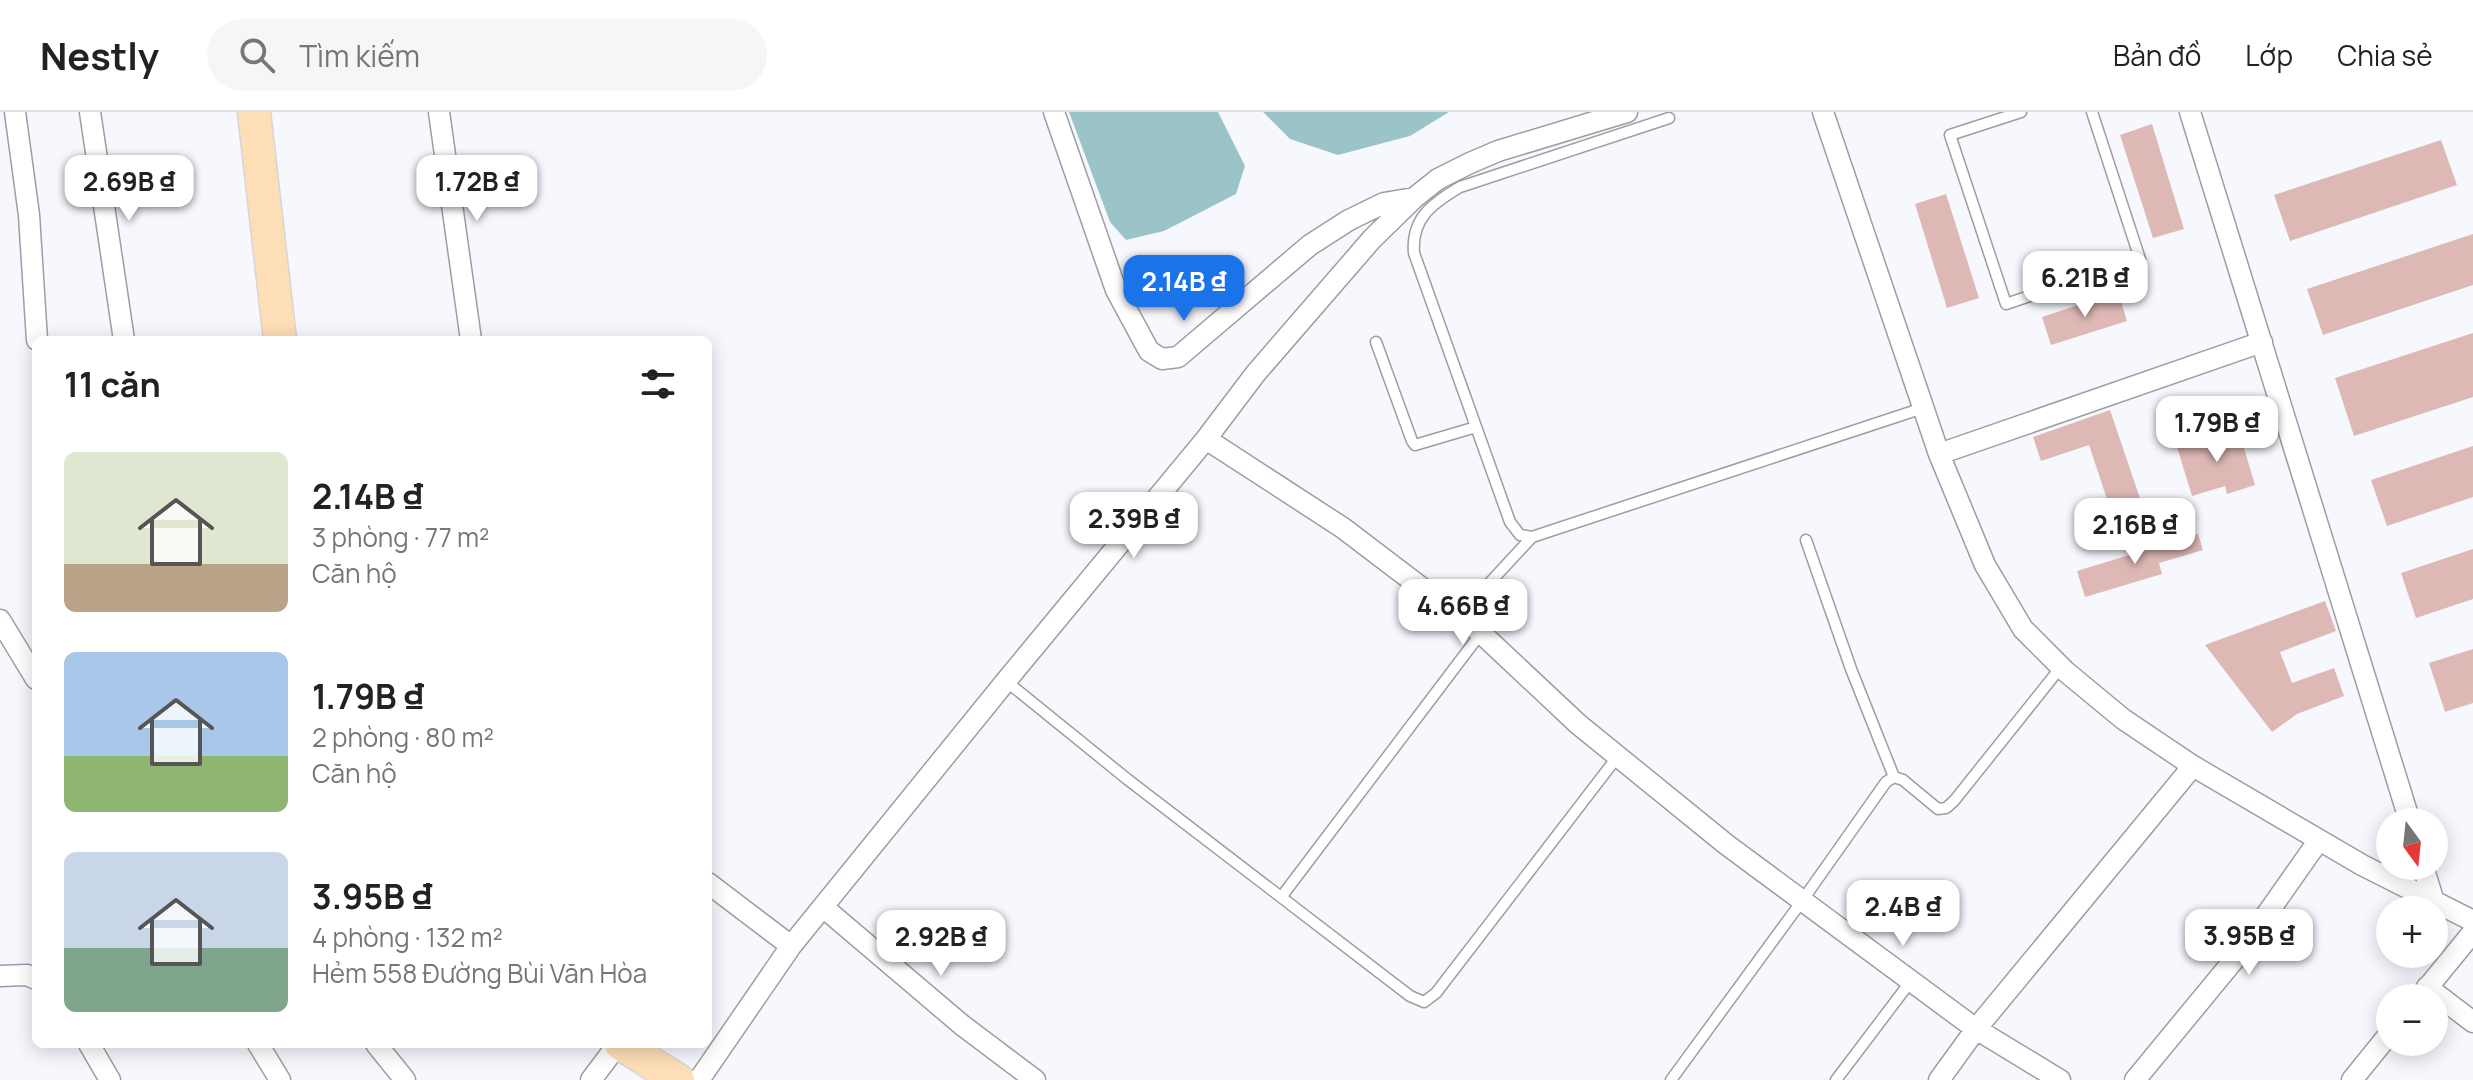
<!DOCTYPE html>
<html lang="vi">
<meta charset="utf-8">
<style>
body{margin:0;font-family:Manrope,sans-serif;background:#f6f6f6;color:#222;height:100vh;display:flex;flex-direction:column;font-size:30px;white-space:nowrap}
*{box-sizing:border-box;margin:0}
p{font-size:26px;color:#767676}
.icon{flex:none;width:44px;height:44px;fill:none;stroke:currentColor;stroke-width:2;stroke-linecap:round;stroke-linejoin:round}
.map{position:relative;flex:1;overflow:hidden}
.panel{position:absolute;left:32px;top:224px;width:680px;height:712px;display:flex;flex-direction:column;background:#fff;border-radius:12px;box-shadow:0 4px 20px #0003}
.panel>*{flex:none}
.needle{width:52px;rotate:165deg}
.buttons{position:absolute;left:2376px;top:696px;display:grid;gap:16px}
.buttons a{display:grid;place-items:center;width:72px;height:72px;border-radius:50%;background:#fff;box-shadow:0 4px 20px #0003;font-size:40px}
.price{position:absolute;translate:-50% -68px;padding:0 18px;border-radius:16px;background:#fff;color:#222;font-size:26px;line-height:52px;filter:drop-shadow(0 2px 4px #0008)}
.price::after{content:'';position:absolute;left:50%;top:48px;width:24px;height:18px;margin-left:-12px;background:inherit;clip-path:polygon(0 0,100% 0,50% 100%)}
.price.on{background:#1a73e8;color:#fff}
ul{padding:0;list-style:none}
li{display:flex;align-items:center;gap:24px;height:200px;padding:0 32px}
li span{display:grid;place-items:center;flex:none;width:224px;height:160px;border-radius:12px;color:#555}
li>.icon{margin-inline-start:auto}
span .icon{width:96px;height:96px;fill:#fffc;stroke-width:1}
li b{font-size:34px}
h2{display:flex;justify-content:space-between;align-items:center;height:96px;padding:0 32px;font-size:34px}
header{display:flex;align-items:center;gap:48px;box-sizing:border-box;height:112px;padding:0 40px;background:#fff;border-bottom:2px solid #e0e0e0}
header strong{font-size:38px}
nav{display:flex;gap:44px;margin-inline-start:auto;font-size:28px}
.search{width:560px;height:72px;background:#f6f6f6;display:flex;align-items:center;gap:20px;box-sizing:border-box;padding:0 28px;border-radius:44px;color:#767676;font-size:30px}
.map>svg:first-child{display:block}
</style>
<header>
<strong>Nestly</strong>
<div class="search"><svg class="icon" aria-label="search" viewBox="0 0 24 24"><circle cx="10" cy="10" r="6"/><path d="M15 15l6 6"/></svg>Tìm kiếm</div>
<nav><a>Bản đồ</a><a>Lớp</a><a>Chia sẻ</a></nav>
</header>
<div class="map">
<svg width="2473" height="968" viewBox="0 0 2473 968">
<rect width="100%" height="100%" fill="#f6f8fe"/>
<path fill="#9bc4c8" d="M1069 0H1218L1245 54 1236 82 1164 119 1126 128 1110 110Z
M1263 0H1449L1410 24 1338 43 1290 27Z"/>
<path fill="#deb8b5" d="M2152 12 2184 117 2153 126 2120 23Z
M2441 28 2457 73 2290 129 2274 83Z
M1946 82 1979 186 1947 196 1915 92Z
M2473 122V173L2323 223 2307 177Z
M2118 180 2127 209 2051 233 2042 205Z
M2473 221V285L2354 324 2335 266Z
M2110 298 2145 401 2115 411 2089 333 2041 349 2033 325Z
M2238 316 2255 373 2227 382 2225 374 2192 384 2177 335Z
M2473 334V385L2387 414 2371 368Z
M2198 422 2203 438 2159 451 2162 462 2085 485 2077 459Z
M2473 437V487L2416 506 2401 461Z
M2325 489 2336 519 2280 540 2292 571 2334 556 2344 584 2297 602 2272 620 2205 533Z
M2473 537V591L2445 600 2429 551Z"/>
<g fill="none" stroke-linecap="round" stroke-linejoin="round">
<defs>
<path id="service" d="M2021 0 1950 23 2006 192 2140 147 2092 0
M1669 6 1460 75C1433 91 1411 106 1414 141L1510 410 1520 423 1532 425 1923 296
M1376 230 1412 329 1415 333 1476 315
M1806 428 1851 557 1894 665
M1459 504 1532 425
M1006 569 1127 667 1410 884 1424 890 1436 881 1618 644
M1282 784 1481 521
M1671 968 1802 789 1886 670 1894 665 1903 668 1938 697 1946 696 1954 689 2061 555
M1836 968 1911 869"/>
<path id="minor" d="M15 0 29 103 37 228
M90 0 124 228
M439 0 471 228
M1054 0 1116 178 1149 239 1162 247 1178 245 1310 133 1349 108 1384 91 1414 86
M1823 0 1939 342 1985 453 2023 517 2065 559 2123 607 2193 654 2362 753 2473 809
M2190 0 2410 710
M1206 327 1343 416 1481 521 1578 612 1727 733 1976 917 2060 968
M1939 342 2262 230
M0 508 36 567
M2423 754 2434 790
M708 771 791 834
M823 795 962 913 1035 968
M0 864 27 863 36 867
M2427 875 2473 910
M2419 886 2473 820
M89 932 110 968
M258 932 280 968
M376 932 405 968
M591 968 618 932
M699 968 791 834 1006 569 1206 327 1256 261 1372 127 1414 86 1438 67 1470 51 1498 39 1627 0
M1939 968 1976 917 2193 654
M2135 968 2238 843 2319 728
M2352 968 2390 921"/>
<path id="primary" d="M254 0 280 228
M621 932 678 968"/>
</defs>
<use href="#service" stroke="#9d9ea4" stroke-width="13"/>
<use href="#minor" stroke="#9d9ea4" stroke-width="23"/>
<use href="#primary" stroke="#d6d6d7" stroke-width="35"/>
<use href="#service" stroke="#fff" stroke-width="10"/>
<use href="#minor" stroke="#fff" stroke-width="20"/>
<use href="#primary" stroke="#fedeb6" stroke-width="32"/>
</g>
</svg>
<div class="buttons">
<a><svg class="needle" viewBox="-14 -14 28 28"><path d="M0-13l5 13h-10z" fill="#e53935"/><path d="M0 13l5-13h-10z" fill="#767676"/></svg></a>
<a>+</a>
<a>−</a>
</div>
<b class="price" style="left:129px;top:111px">2.69B ₫</b>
<b class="price" style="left:477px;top:111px">1.72B ₫</b>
<b class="price" style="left:2085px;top:207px">6.21B ₫</b>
<b class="price on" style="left:1184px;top:211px">2.14B ₫</b>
<b class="price" style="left:2217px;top:352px">1.79B ₫</b>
<b class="price" style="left:1134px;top:448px">2.39B ₫</b>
<b class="price" style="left:2135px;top:454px">2.16B ₫</b>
<b class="price" style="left:1463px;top:535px">4.66B ₫</b>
<b class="price" style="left:1903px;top:836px">2.4B ₫</b>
<b class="price" style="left:2249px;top:865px">3.95B ₫</b>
<b class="price" style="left:941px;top:866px">2.92B ₫</b>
<section class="panel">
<h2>11 căn<svg class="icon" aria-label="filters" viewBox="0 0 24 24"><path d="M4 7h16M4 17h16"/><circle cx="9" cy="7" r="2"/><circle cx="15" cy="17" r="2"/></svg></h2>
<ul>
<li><span style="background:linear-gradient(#dfe7d0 70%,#b9a48a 0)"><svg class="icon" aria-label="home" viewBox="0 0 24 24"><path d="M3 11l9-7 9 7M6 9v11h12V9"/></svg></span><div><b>2.14B ₫</b><p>3 phòng · 77 m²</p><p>Căn hộ</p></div></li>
<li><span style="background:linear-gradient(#a9c7e8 65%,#8fb573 0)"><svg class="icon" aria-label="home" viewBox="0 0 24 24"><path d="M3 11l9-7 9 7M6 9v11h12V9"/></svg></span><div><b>1.79B ₫</b><p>2 phòng · 80 m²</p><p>Căn hộ</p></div></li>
<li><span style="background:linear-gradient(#c9d6e8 60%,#7fa58c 0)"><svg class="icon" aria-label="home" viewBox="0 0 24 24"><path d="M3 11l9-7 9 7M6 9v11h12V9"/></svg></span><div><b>3.95B ₫</b><p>4 phòng · 132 m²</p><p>Hẻm 558 Đường Bùi Văn Hòa</p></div></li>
</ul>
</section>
</div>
